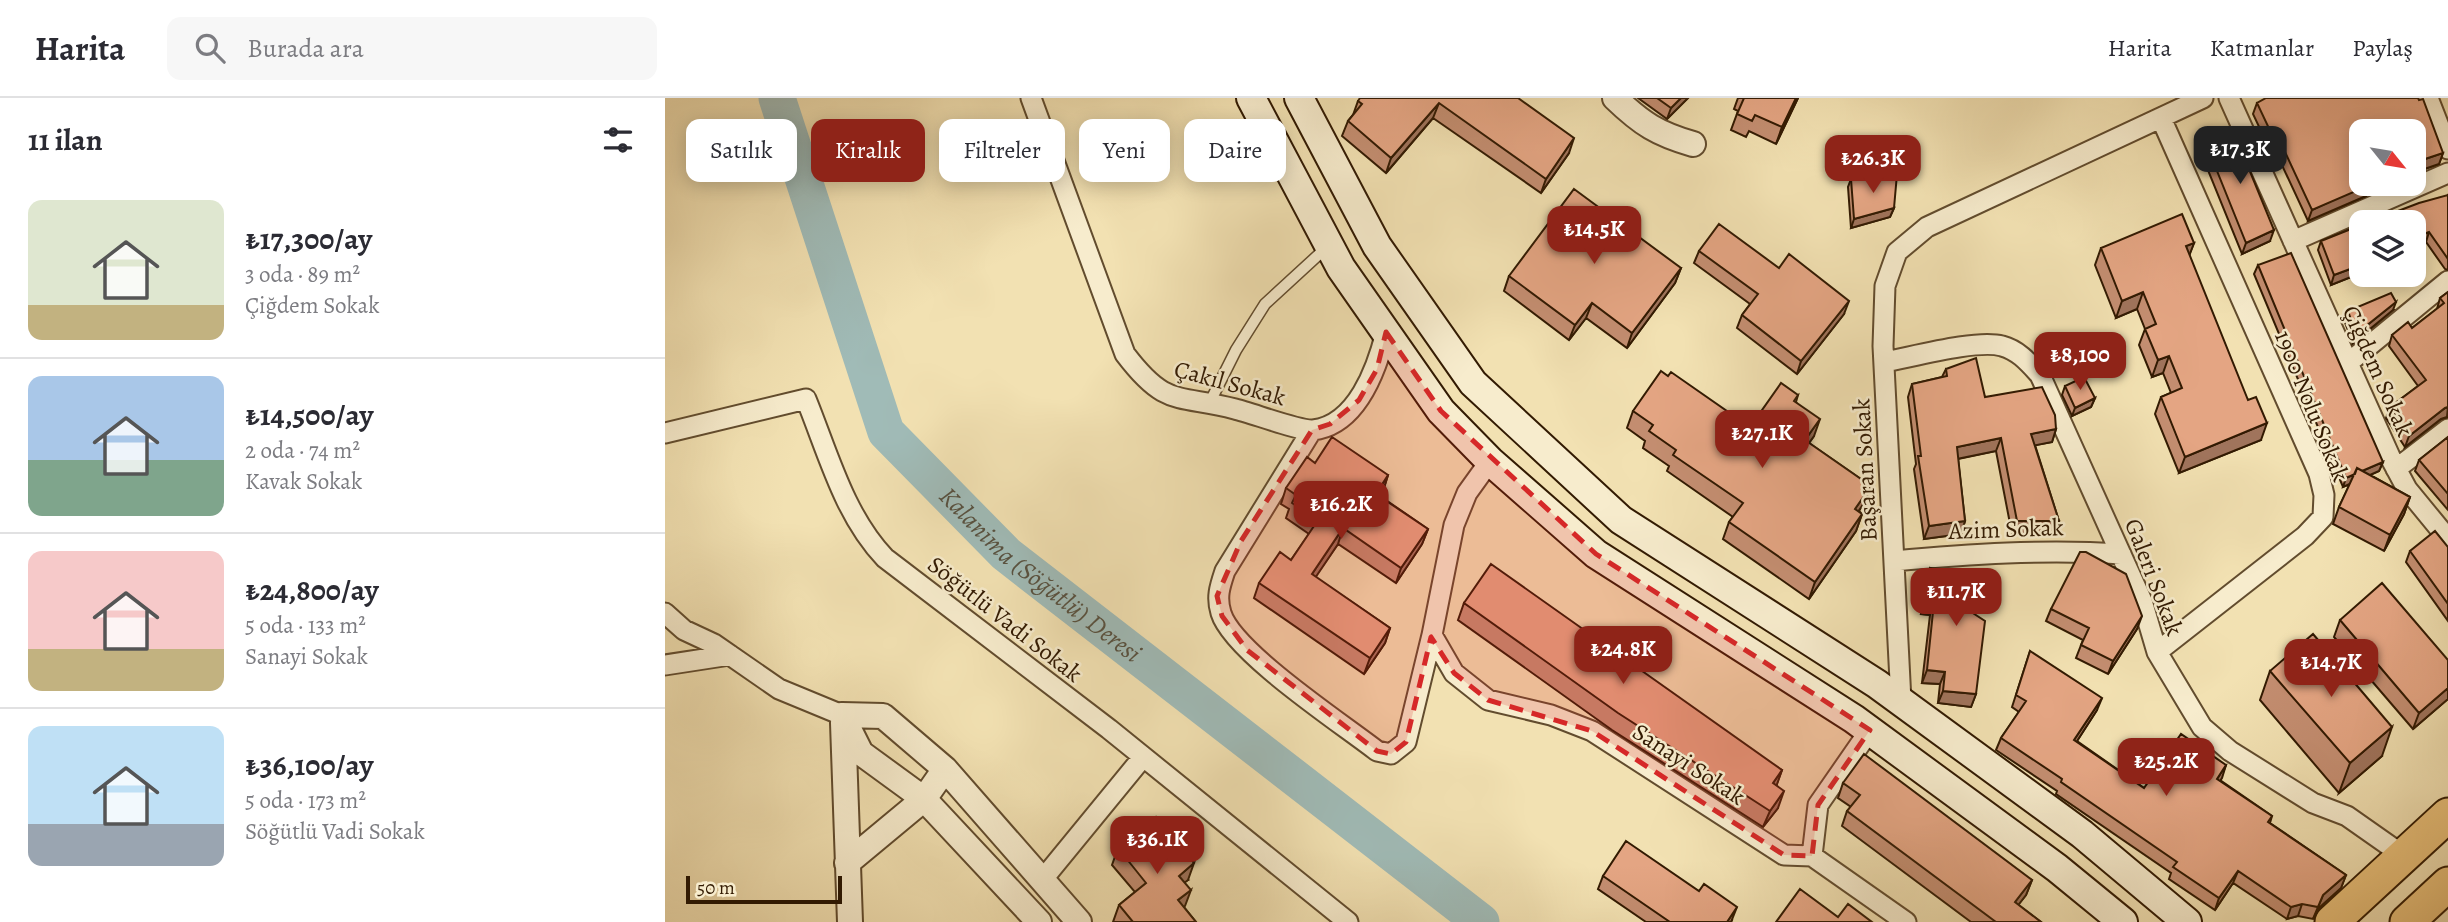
<!DOCTYPE html>
<html lang="tr">
<meta charset="utf-8">
<style>
body{margin:0;font-family:Alegreya,serif;background:#f7f7f7;color:#2b2b33;height:100vh;display:flex;flex-direction:column;font-size:26px;white-space:nowrap}
*{box-sizing:border-box;margin:0}
p{font-size:23px;color:#7c7c81}
.icon{flex:none;width:38px;height:38px;fill:none;stroke:currentColor;stroke-width:2;stroke-linecap:round;stroke-linejoin:round}
.map{position:relative;flex:1;overflow:hidden}
.drawer{display:flex;flex-direction:column;background:#fff;width:665px}
.drawer>*{flex:none}
.hud{position:absolute;left:21px;top:21px;width:665px;height:63px;display:flex;gap:14px}
.needle{width:46px;rotate:120deg}
.buttons{position:absolute;left:1684px;top:21px;display:grid;gap:14px}
.buttons a{display:grid;place-items:center;width:77px;height:77px;border-radius:14px;background:#fff;box-shadow:0 4px 18px #0003;font-size:35px}
.scale{position:absolute;left:21px;bottom:18px;width:156px;box-sizing:border-box;padding-left:7px;border:4px solid #321a02;border-top:0;font-size:19px;line-height:24px;white-space:nowrap;color:#321a02;-webkit-text-stroke:5px #f7eccd;paint-order:stroke}
.price{position:absolute;translate:-50% -60px;padding:0 16px;border-radius:14px;background:#8f2418;color:#fff;font-size:23px;line-height:46px;filter:drop-shadow(0 2px 4px #0008)}
.price::after{content:'';position:absolute;left:50%;top:42px;width:21px;height:16px;margin-left:-10px;background:inherit;clip-path:polygon(0 0,100% 0,50% 100%)}
.price.current{background:#222;color:#fff}
ul{padding:0;list-style:none}
li{display:flex;align-items:center;gap:21px;height:175px;padding:0 28px}
li+li{border-top:2px solid #e1e1e2}
li span{display:grid;place-items:center;flex:none;width:196px;height:140px;border-radius:14px;color:#555}
li>.icon{margin-inline-start:auto}
span .icon{width:84px;height:84px;fill:#fffc;stroke-width:1}
li b{font-size:30px}
h2{display:flex;justify-content:space-between;align-items:center;height:84px;padding:0 28px;font-size:30px}
.pill{padding:0 24px;border-radius:14px;background:#fff;box-shadow:0 4px 18px #0003;font-size:24px;line-height:63px}
.pill.current{background:#8f2418;color:#fff}
header{display:flex;align-items:center;gap:42px;box-sizing:border-box;height:98px;padding:0 35px;background:#fff;border-bottom:2px solid #e1e1e2}
header strong{font-size:33px}
nav{display:flex;gap:38px;margin-inline-start:auto;font-size:24px}
.search{width:490px;height:63px;background:#f7f7f7;display:flex;align-items:center;gap:18px;box-sizing:border-box;padding:0 24px;border-radius:14px;color:#7c7c81;font-size:26px}
main{display:flex;flex:1;min-height:0}
.map>svg:first-child{display:block}
</style>
<header>
<strong>Harita</strong>
<div class="search"><svg class="icon" aria-label="search" viewBox="0 0 24 24"><circle cx="10" cy="10" r="6"/><path d="M15 15l6 6"/></svg>Burada ara</div>
<nav><a>Harita</a><a>Katmanlar</a><a>Paylaş</a></nav>
</header>
<main>
<section class="drawer">
<h2>11 ilan<svg class="icon" aria-label="filters" viewBox="0 0 24 24"><path d="M4 7h16M4 17h16"/><circle cx="9" cy="7" r="2"/><circle cx="15" cy="17" r="2"/></svg></h2>
<ul>
<li><span style="background:linear-gradient(#dfe7d0 75%,#c2b280 0)"><svg class="icon" aria-label="home" viewBox="0 0 24 24"><path d="M3 11l9-7 9 7M6 9v11h12V9"/></svg></span><div><b>₺17,300/ay</b><p>3 oda · 89 m²</p><p>Çiğdem Sokak</p></div></li>
<li><span style="background:linear-gradient(#a9c7e8 60%,#7fa58c 0)"><svg class="icon" aria-label="home" viewBox="0 0 24 24"><path d="M3 11l9-7 9 7M6 9v11h12V9"/></svg></span><div><b>₺14,500/ay</b><p>2 oda · 74 m²</p><p>Kavak Sokak</p></div></li>
<li><span style="background:linear-gradient(#f6c9c9 70%,#c2b280 0)"><svg class="icon" aria-label="home" viewBox="0 0 24 24"><path d="M3 11l9-7 9 7M6 9v11h12V9"/></svg></span><div><b>₺24,800/ay</b><p>5 oda · 133 m²</p><p>Sanayi Sokak</p></div></li>
<li><span style="background:linear-gradient(#bfe0f5 70%,#9aa5b1 0)"><svg class="icon" aria-label="home" viewBox="0 0 24 24"><path d="M3 11l9-7 9 7M6 9v11h12V9"/></svg></span><div><b>₺36,100/ay</b><p>5 oda · 173 m²</p><p>Söğütlü Vadi Sokak</p></div></li>
</ul>
</section>
<div class="map">
<svg width="1783" height="824" viewBox="0 0 1783 824">
<rect width="100%" height="100%" fill="#f2e1b2"/>
<filter id="stains"><feTurbulence type="fractalNoise" baseFrequency=".00286" numOctaves="4"/><feColorMatrix values="0 0 0 0 .2 0 0 0 0 .09 0 0 0 0 .02 0 0 0 .5 -.17"/></filter>
<radialGradient id="worn" r=".72"><stop offset=".6" stop-color="#630" stop-opacity="0"/><stop offset="1" stop-color="#630" stop-opacity=".3"/></radialGradient>
<g fill="none" stroke-linecap="round" stroke-linejoin="round">
<path stroke="#a0bbb7" stroke-width="37" id="s1" d="M112 0 221 334 341 456 816 824"/>
<defs>
<path id="service" d="M544 306 571 252 600 206 662 149"/>
<path id="minor" d="M366 0 460 256C501 310 512 296 570 311 587 315 634 333 648 332 692 327 712 270 721 234
M1564 0 1727 363 1742 391 1783 441
M1763 0 1783 51
M1628 143 1783 75
M1219 264C1247 259 1312 241 1337 248 1353 252 1364 265 1375 277L1477 503 1492 554 1537 629 1565 653 1648 705 1682 718 1739 758
M1683 265 1783 183
M647 332 560 473C555 488 551 499 556 515 568 554 676 625 712 653L726 656 741 644 767 537
M0 335 141 301C163 355 179 417 220 460L444 631 683 824
M825 363 802 395 789 427 767 537 789 575 823 602 886 617 927 633 1119 757 1147 758 1241 824
M1731 371 1783 331
M1229 463C1304 456 1380 451 1456 456
M0 515 19 532 49 546 114 591 177 617
M1492 554 1640 438 1658 419 1659 397 1654 376 1496 20
M0 567 65 557
M1236 603 1218 248 1220 188 1232 154 1262 129 1538 0
M1147 758 1153 707 1205 632
M378 781 478 659"/>
<path id="tertiary" d="M950 0C977 26 993 36 1028 46
M177 617 218 618 280 671 414 824
M177 617 196 655 259 701 374 824
M178 625 185 824
M182 765 259 701 280 671"/>
<path id="secondary" d="M586 0 676 170 776 313 825 363 931 456 1189 621 1392 770 1458 824
M634 0 712 148 808 285 956 422 1212 586 1417 736 1522 824"/>
<path id="trunk" d="M1667 824 1783 717
M1742 824 1783 786"/>
</defs>
<use href="#service" stroke="#624c2e" stroke-width="13"/>
<use href="#minor" stroke="#624c2e" stroke-width="23"/>
<use href="#tertiary" stroke="#624c2e" stroke-width="28"/>
<use href="#secondary" stroke="#321a02" stroke-width="32"/>
<use href="#trunk" stroke="#321a02" stroke-width="37"/>
<use href="#service" stroke="#f7eccd" stroke-width="10"/>
<use href="#minor" stroke="#f7eccd" stroke-width="19"/>
<use href="#tertiary" stroke="#f7eccd" stroke-width="24"/>
<use href="#secondary" stroke="#f7eccd" stroke-width="28"/>
<use href="#trunk" stroke="#e9c079" stroke-width="33"/>
</g>
<path fill="#c48e71" stroke="#321a02" stroke-width="2" d="M853 0 904 55 876 95 768 20 721 75 677 38 683 23 688 17 693 3Z
M973 0H1023L1002 21Z
M1073 0H1133L1111 46 1084 33 1081 39 1066 32 1073 13 1069 11Z
M1592 5 1778 55 1774 66 1703 91 1701 98 1643 123 1616 65 1612 67 1588 16Z
M1540 43 1605 143 1577 156 1536 55Z
M1186 81 1229 110 1225 119 1186 130 1183 89Z
M1783 97V172L1780 171 1761 144 1748 148Z
M1696 127V175L1666 187 1653 152 1656 143Z
M1529 145 1524 157 1596 342 1514 375 1490 316 1496 299 1506 295 1498 275 1487 279 1474 247 1480 231 1472 211 1451 220 1430 167 1436 150Z
M1034 153 1179 216 1132 276 1072 230 1077 217 1085 206 1029 165Z
M1593 167 1718 364 1714 373 1705 377 1745 399 1739 416 1719 453 1668 426 1674 409 1685 386 1678 389 1589 176Z
M1016 170 1010 185 962 250 921 220 904 242 839 193 844 178Z
M1783 194V319L1776 321 1740 349 1721 320 1725 309 1753 288 1724 248 1727 237 1747 230 1772 211 1775 200Z
M1728 212 1688 245 1679 222 1683 213Z
M1281 271 1320 299 1391 331 1387 344 1370 347 1394 423 1389 435 1347 436 1331 353 1293 361 1300 423 1296 436 1259 441 1249 371 1251 366 1243 299 1247 286 1277 279Z
M1400 288 1430 300 1426 309 1407 318 1397 297Z
M1133 297 1131 304 1149 338 1144 345 1206 388 1199 405 1194 413 1197 416 1191 433 1144 501 1058 441 1064 424 1068 419 1002 373 1004 368 978 350 980 343 962 330 968 313 1085 329Z
M1783 339V412L1750 373 1754 362Z
M650 365 723 377 718 393 715 398 763 431 757 446 731 485 673 446 650 479 725 530 720 545 699 576 589 500 594 485 626 462 644 436 621 420 624 411 616 406 621 390Z
M1783 449V523L1741 464 1745 453Z
M1265 470 1323 499 1318 512 1302 504 1299 510 1311 596 1306 609 1273 605 1275 586 1257 585 1265 517 1256 516 1261 483Z
M799 505 1117 672 1111 688 1113 710 1098 729 947 632 793 522Z
M1386 511 1472 531 1443 576 1411 560 1418 542 1381 523Z
M1675 522 1783 562V601L1748 631 1669 539Z
M1365 553 1432 612 1412 643 1479 690 1561 667 1555 682 1607 718 1605 725 1681 777 1676 790 1654 810 1648 821 1633 818 1622 821 1568 785 1550 812 1504 781 1506 775 1391 696 1392 693 1331 652 1336 640 1354 614 1347 609Z
M1605 573 1717 658 1674 695 1595 602Z
M1178 685 1367 782 1361 797 1353 807 1376 824H1306L1177 728 1182 713 1186 709 1173 700Z
M453 750 523 782 519 784V809L531 824H448L454 807 470 794 447 767Z
M938 778 1067 822 1066 824H981L933 791Z"/>
<path fill="#a0745c" stroke="#321a02" stroke-width="2" d="M1016 0H1023L1002 21 1006 10Z
M1131 0H1133L1111 46 1117 29Z
M774 5 768 20 721 75 726 60Z
M909 40 904 55 876 95 881 81Z
M1620 54 1616 65 1612 67 1616 56Z
M1778 55 1774 66 1748 75V65Z
M1701 86H1719L1703 91 1701 98 1643 123 1647 112Z
M1229 110 1225 119 1186 130 1189 121Z
M1609 132 1605 143 1577 156 1581 145Z
M1764 134 1761 144 1748 148V140Z
M1529 145 1523 161 1521 148Z
M1696 167V175L1666 187 1669 177Z
M1016 170 1010 185 962 250 967 235Z
M1478 194 1472 211 1451 220 1457 203Z
M1184 203 1179 216 1132 276 1136 263Z
M1731 204 1728 212 1688 245 1691 236Z
M927 205 921 220 904 242 910 227Z
M1504 258 1498 275 1487 279 1493 262Z
M1430 300 1426 309 1407 318 1410 310Z
M1783 309 1782 319 1776 321 1740 349 1744 338 1780 310Z
M1155 321 1149 338 1134 359 1140 342Z
M1602 325 1596 342 1514 375 1520 359Z
M1391 331 1387 344 1362 349 1366 336Z
M1336 340 1331 353 1287 362 1292 349Z
M1718 364 1714 373 1678 389 1681 380Z
M723 377 718 393 706 411 711 396Z
M1206 388 1199 405 1184 427 1190 411Z
M1745 399 1739 416 1719 453 1725 437Z
M1197 416 1191 433 1144 501 1150 484Z
M1300 423 1296 436 1259 441 1264 428Z
M1352 423H1394L1389 435 1347 436Z
M678 430 673 446 642 492 647 476Z
M763 431 757 446 731 485 736 470Z
M1307 491 1302 504 1292 521 1297 508Z
M1261 503 1269 504 1265 517 1256 516Z
M1477 518 1472 531 1443 576 1448 563Z
M725 530 720 545 699 576 705 560Z
M1262 572 1280 574 1275 586 1257 585Z
M1783 590V601L1748 631 1754 615Z
M1278 593 1311 596 1306 609 1273 605Z
M1437 600 1432 612 1405 654 1409 642Z
M1727 629 1717 658 1674 695 1685 665Z
M1561 667 1557 680 1548 693 1552 681Z
M1117 672 1111 689 1108 685Z
M1119 693 1113 710 1098 729 1105 713Z
M529 765 523 782 508 794 514 778Z
M1573 773 1568 785 1550 812 1554 800Z
M1681 777 1676 790 1654 810 1648 821 1658 797Z
M1367 782 1361 797 1344 819 1350 804Z
M526 792 520 808 507 819 513 802Z
M1637 806 1633 818 1622 821 1626 809Z
M1072 809 1066 824H1062Z"/>
<path fill="#e4a583" stroke="#321a02" stroke-width="2" d="M695 0H853L909 40 881 81 774 5 726 60 683 23 697 6 693 3Z
M992 0H1016L1006 10Z
M1079 0H1131L1117 29 1090 17 1087 23 1072 16Z
M1601 0H1753L1754 2 1758 1 1778 55 1748 65V33H1696V86H1704L1705 87 1647 112 1620 54 1616 56 1592 5Z
M1568 32 1609 132 1581 145 1540 43Z
M1232 76 1229 110 1189 121 1186 81Z
M909 91 1016 170 967 235 927 205 910 227 844 178Z
M1783 97V161L1764 134 1748 140V124H1704L1754 105Z
M1517 116 1529 145 1521 148 1583 302 1591 299 1602 325 1520 359 1496 299 1517 290 1504 258 1493 262 1480 231 1491 226 1478 194 1457 203 1436 150Z
M1054 126 1114 170 1124 156 1184 203 1136 263 1077 217 1093 196 1034 153Z
M1696 127V167L1669 177 1656 143Z
M1626 155 1718 364 1697 373 1692 370 1690 376 1681 380 1593 167Z
M1783 194V309L1780 310 1744 338 1725 309 1761 282 1727 237 1743 224 1747 230 1779 205 1775 200Z
M1726 195 1731 204 1691 236 1683 213Z
M1311 260 1320 299 1377 289 1390 317 1391 331 1366 336 1394 423H1352L1336 340 1292 349 1300 423 1264 428 1253 358H1256L1247 286 1282 278 1281 271Z
M996 273 1003 278 1006 274 1085 329 1116 285 1133 297 1129 303 1155 321 1140 342 1206 388 1190 411 1197 416 1150 484 1064 424 1078 405 1008 357 1011 352 984 333 988 327 968 313Z
M1419 279 1430 300 1410 310 1400 288Z
M667 339 723 377 711 396 763 431 736 470 678 430 647 476 725 530 705 560 594 485 615 454 626 462 653 422 627 405 631 397 621 390 642 359 650 365Z
M1783 339V396L1754 362Z
M1692 370 1745 399 1725 437 1674 409Z
M1770 433 1783 449V506L1745 453Z
M1415 454H1421L1461 476 1477 518 1448 563 1416 547 1424 530 1386 511Z
M826 466 1117 672 1108 685 1119 693 1105 713 953 615 799 505Z
M1265 470 1326 475 1323 499 1307 491 1297 508 1320 523 1311 596 1278 593 1280 574 1262 572 1269 504 1261 503Z
M1717 485 1783 562V590L1754 615 1675 522Z
M1648 536 1727 629 1685 665 1605 573Z
M1365 553 1437 600 1409 642 1479 690 1516 636 1561 667 1552 681 1607 718 1603 724 1681 777 1658 797 1653 809 1637 806 1626 809 1573 773 1554 800 1508 769 1512 764 1396 684 1397 681 1336 640 1361 603 1351 597Z
M1199 656 1367 782 1350 804 1376 824H1331L1182 713 1195 697 1178 685Z
M491 719 529 765 514 778 526 792 513 802 531 824H468L454 807 481 785 453 750Z
M961 743 1034 793 1039 786 1072 809 1062 824H1005L938 778Z
M1135 791 1173 819 1183 806 1207 824H1111Z"/>
<path fill="#d62828" fill-opacity="0.2" stroke="#d62828" stroke-width="5" stroke-dasharray="14 9" stroke-linejoin="round" d="M721 234 776 313 931 456 1205 632 1153 707 1147 758 1119 757 927 633 823 602 789 575 766 539 741 644 726 656 712 653 582 552 557 518 552 498 576 443 647 332 665 326 694 302 712 271Z"/>
<g text-anchor="middle" stroke-width="5" stroke-linejoin="round" paint-order="stroke">
<g font-size="24" fill="#321a02" stroke="#f7eccd">
<text transform="translate(1713 273) rotate(66)" y="8">Çiğdem Sokak</text>
<text transform="translate(565 285) rotate(15)" y="8">Çakıl Sokak</text>
<text transform="translate(1647 308) rotate(68)" y="8">1900 Nolu Sokak</text>
<text transform="translate(1200 372) rotate(-93)" y="8">Başaran Sokak</text>
<text transform="translate(1341 431) rotate(-2)" y="8">Azim Sokak</text>
<text transform="translate(1489 479) rotate(69)" y="8">Galeri Sokak</text>
<text transform="translate(340 521) rotate(38)" y="8">Söğütlü Vadi Sokak</text>
<text transform="translate(1024 666) rotate(33)" y="8">Sanayi Sokak</text>
</g>
<g font-size="26" font-style="italic" fill="#585241" stroke="#f7eccd">
<text dy="9" stroke="none"><textPath href="#s1" startOffset="562">Kalanima (Söğütlü) Deresi</textPath></text>
</g>
</g>
<rect width="100%" height="100%" filter="url(#stains)"/>
<rect width="100%" height="100%" fill="url(#worn)"/>
</svg>
<div class="buttons">
<a><svg class="needle" viewBox="-14 -14 28 28"><path d="M0-13l5 13h-10z" fill="#e53935"/><path d="M0 13l5-13h-10z" fill="#7c7c81"/></svg></a>
<a><svg class="icon" aria-label="layers" viewBox="0 0 24 24"><path d="M12 4l9 5-9 5-9-5zM3 14l9 5 9-5"/></svg></a>
</div>
<div class="scale">50 m</div>
<b class="price current" style="left:1575px;top:88px">₺17.3K</b>
<b class="price" style="left:1208px;top:97px">₺26.3K</b>
<b class="price" style="left:929px;top:168px">₺14.5K</b>
<b class="price" style="left:1415px;top:294px">₺8,100</b>
<b class="price" style="left:1097px;top:372px">₺27.1K</b>
<b class="price" style="left:676px;top:443px">₺16.2K</b>
<b class="price" style="left:1291px;top:530px">₺11.7K</b>
<b class="price" style="left:958px;top:588px">₺24.8K</b>
<b class="price" style="left:1666px;top:601px">₺14.7K</b>
<b class="price" style="left:1501px;top:700px">₺25.2K</b>
<b class="price" style="left:492px;top:778px">₺36.1K</b>
<div class="hud">
<a class="pill">Satılık</a>
<a class="pill current">Kiralık</a>
<a class="pill">Filtreler</a>
<a class="pill">Yeni</a>
<a class="pill">Daire</a>
</div>
</div>
</main>
